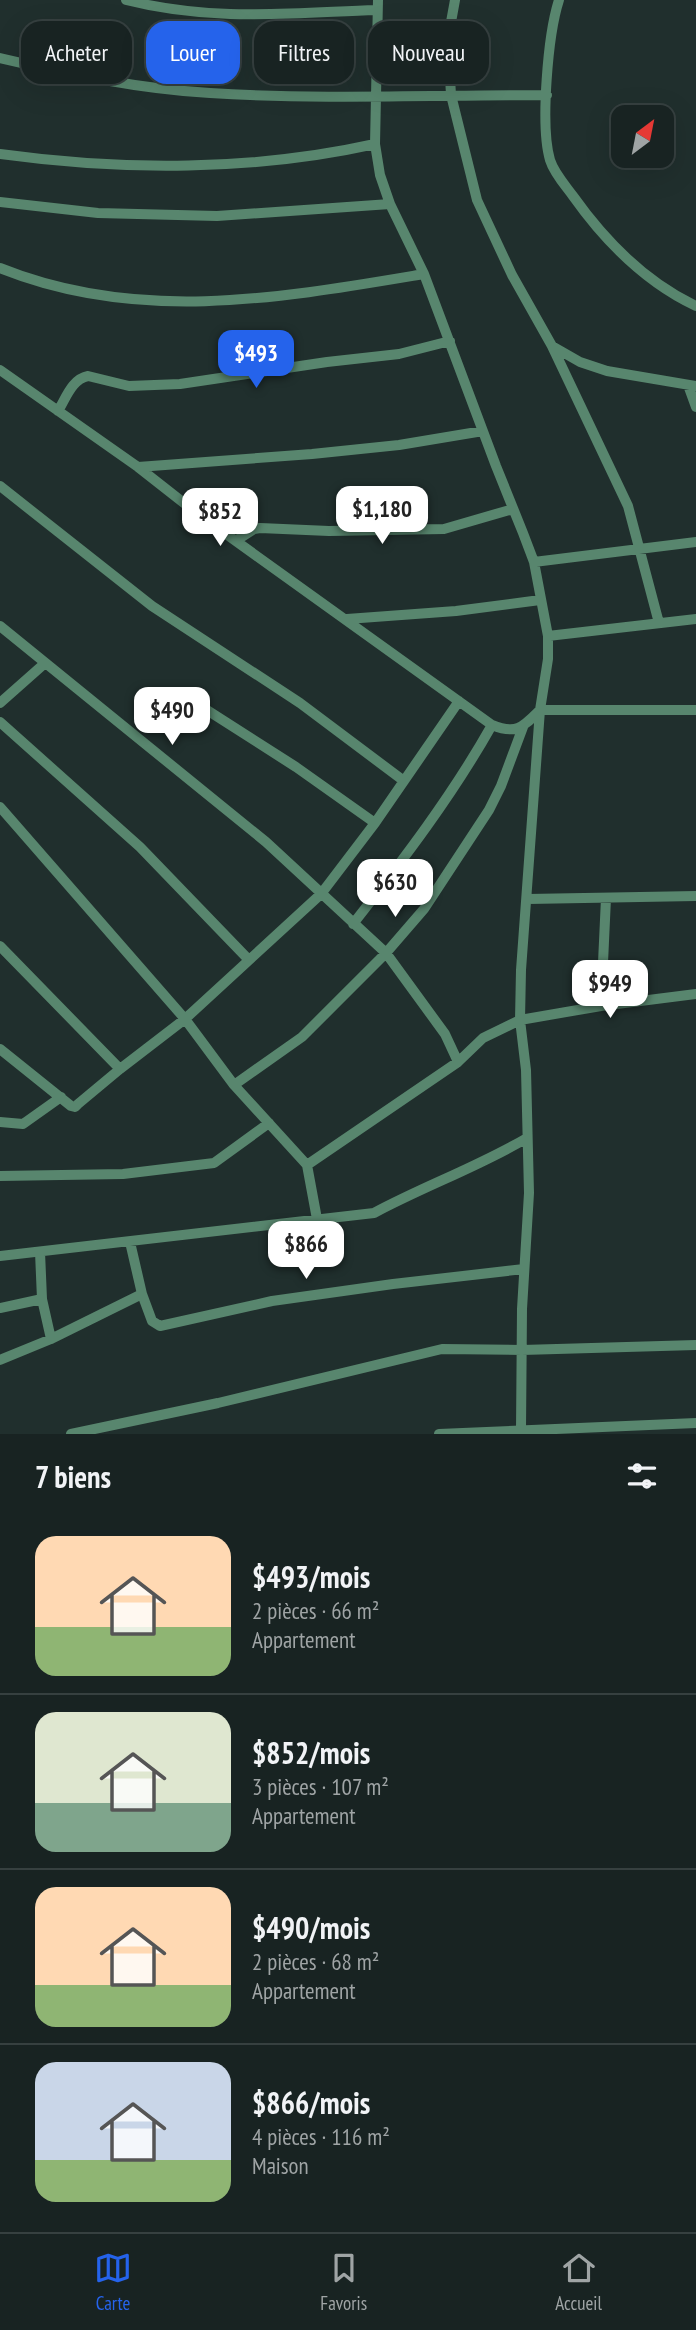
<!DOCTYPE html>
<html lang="fr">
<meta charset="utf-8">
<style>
body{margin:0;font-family:"PT Sans Narrow",sans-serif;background:#252f2f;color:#f1f3f6;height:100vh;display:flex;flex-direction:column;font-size:26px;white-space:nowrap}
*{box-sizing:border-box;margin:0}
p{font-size:23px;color:#9fa4a5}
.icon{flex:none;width:38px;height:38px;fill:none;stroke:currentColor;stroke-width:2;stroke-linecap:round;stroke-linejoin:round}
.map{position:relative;height:1434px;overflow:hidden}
.drawer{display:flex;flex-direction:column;background:#182322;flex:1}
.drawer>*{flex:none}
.guide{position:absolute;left:21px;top:21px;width:654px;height:63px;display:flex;gap:14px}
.needle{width:46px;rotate:32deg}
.tools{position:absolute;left:611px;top:105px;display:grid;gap:14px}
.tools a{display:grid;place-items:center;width:63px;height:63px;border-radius:14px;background:#182322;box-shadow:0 7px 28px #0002,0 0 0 2px #364040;font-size:35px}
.price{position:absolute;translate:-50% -60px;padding:0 16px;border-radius:14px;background:#fff;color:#222;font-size:23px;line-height:46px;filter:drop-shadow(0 2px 4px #0008)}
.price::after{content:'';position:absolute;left:50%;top:42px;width:21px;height:16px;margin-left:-10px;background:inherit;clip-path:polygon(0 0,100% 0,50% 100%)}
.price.current{background:#2563eb;color:#fff}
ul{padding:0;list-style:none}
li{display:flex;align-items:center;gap:21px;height:175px;padding:0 35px}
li+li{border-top:2px solid #364040}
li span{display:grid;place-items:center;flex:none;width:196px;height:140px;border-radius:21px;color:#555}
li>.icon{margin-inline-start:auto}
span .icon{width:84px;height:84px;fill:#fffc;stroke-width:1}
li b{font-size:30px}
h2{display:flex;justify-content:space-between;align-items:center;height:84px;padding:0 35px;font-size:30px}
.pill{padding:0 24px;border-radius:21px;background:#182322;box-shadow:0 7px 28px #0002,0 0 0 2px #364040;font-size:24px;line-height:63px}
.pill.current{background:#2563eb;color:#fff}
.tab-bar{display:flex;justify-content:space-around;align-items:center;height:98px;border-top:2px solid #364040;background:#182322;font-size:19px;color:#9fa4a5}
.tab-bar a{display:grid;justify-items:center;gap:4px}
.tab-bar .current{color:#2563eb}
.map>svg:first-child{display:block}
</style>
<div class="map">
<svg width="696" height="1434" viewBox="0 0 696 1434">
<rect width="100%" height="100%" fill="#202f2d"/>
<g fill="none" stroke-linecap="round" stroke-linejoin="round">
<path stroke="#58866e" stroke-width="10" d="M126 0C212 22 290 13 376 10
M378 0 375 144 380 175 390 204 424 274 496 466 523 533 534 562 548 636V659L540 710 521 970 520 1020 526 1070 529 1193 522 1309 521 1429
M455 0 451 22 449 60 451 95 477 200 512 275 552 346 628 506 659 623
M559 0C548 34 540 126 550 160 554 173 565 185 573 196 605 241 645 282 696 306
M0 58C69 74 139 89 210 93 322 100 434 95 547 95
M0 154C123 171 254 171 375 144
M0 202 98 213 217 216 390 204
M0 268C139 324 281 298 424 274
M552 346 580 362 607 371 696 386
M0 370 138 467 194 511 492 725C517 735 523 727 540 710H696
M688 385 696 407
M58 411C66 398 72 379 88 376L129 386 180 384 327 362 399 354 450 341
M138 467 312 454 399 445 483 431
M0 486 152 606 300 703 404 781
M237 540 254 529 260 528 329 531 444 529 513 509
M534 562 696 542
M347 619 456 611 540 600
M0 626 266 842 386 953 445 1034 458 1062
M548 636 696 619
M185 696 296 767 375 823
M0 703 44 664
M0 722 140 847 249 960
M0 807 185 1019 234 1085 307 1165 317 1219
M528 899 696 896
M353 924C403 860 452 796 492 725
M0 946 120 1069
M601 1006 606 898
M0 1049 71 1106 75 1107 78 1104 120 1069 185 1019 321 894 375 823 459 701
M234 1085 302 1037 386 953 424 909 489 810 501 786 523 727
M0 1122 23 1124 61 1097
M307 1165 458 1062 483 1038 520 1020 601 1006 696 994
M0 1176 123 1174 214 1163 269 1123
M130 1242 142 1294 152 1321 160 1326 272 1301 393 1284 524 1269
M40 1252 42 1299 51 1339
M0 1256 374 1213C424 1186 478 1167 527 1138
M0 1308 42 1299
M0 1360 51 1339 142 1294
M71 1434 218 1403 442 1349 522 1350 696 1345
M439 1434 696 1423"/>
</g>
</svg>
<div class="tools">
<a><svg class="needle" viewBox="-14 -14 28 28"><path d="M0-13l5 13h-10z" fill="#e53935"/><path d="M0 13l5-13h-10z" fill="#9fa4a5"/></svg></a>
</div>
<b class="price current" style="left:256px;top:390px">$493</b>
<b class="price" style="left:382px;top:546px">$1,180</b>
<b class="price" style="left:220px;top:548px">$852</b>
<b class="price" style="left:172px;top:747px">$490</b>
<b class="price" style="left:395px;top:919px">$630</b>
<b class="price" style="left:610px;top:1020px">$949</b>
<b class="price" style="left:306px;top:1281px">$866</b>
<div class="guide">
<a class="pill">Acheter</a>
<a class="pill current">Louer</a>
<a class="pill">Filtres</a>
<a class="pill">Nouveau</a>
</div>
</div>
<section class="drawer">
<h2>7 biens<svg class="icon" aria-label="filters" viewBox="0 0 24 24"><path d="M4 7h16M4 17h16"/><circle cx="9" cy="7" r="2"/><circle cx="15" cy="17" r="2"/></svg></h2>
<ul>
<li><span style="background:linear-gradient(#ffd9b3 65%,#8fb573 0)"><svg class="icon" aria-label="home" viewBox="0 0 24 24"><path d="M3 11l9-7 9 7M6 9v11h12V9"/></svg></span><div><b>$493/mois</b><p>2 pièces · 66 m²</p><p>Appartement</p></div></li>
<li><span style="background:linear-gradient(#dfe7d0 65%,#7fa58c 0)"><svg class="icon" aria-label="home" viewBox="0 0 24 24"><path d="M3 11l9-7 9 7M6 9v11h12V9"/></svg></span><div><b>$852/mois</b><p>3 pièces · 107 m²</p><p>Appartement</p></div></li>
<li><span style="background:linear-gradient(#ffd9b3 70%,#8fb573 0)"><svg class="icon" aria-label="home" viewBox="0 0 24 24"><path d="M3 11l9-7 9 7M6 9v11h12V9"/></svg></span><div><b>$490/mois</b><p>2 pièces · 68 m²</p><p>Appartement</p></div></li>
<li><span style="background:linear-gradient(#c9d6e8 70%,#8fb573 0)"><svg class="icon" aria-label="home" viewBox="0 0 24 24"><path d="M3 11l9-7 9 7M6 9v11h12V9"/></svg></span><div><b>$866/mois</b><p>4 pièces · 116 m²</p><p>Maison</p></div></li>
</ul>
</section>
<nav class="tab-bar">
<a class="current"><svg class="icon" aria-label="map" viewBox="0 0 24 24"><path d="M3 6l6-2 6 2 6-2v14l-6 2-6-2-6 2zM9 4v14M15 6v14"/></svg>Carte</a>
<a><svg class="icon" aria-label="saved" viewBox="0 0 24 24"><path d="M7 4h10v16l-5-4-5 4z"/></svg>Favoris</a>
<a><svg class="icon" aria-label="home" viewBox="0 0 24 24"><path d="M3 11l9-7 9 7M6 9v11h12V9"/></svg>Accueil</a>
</nav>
